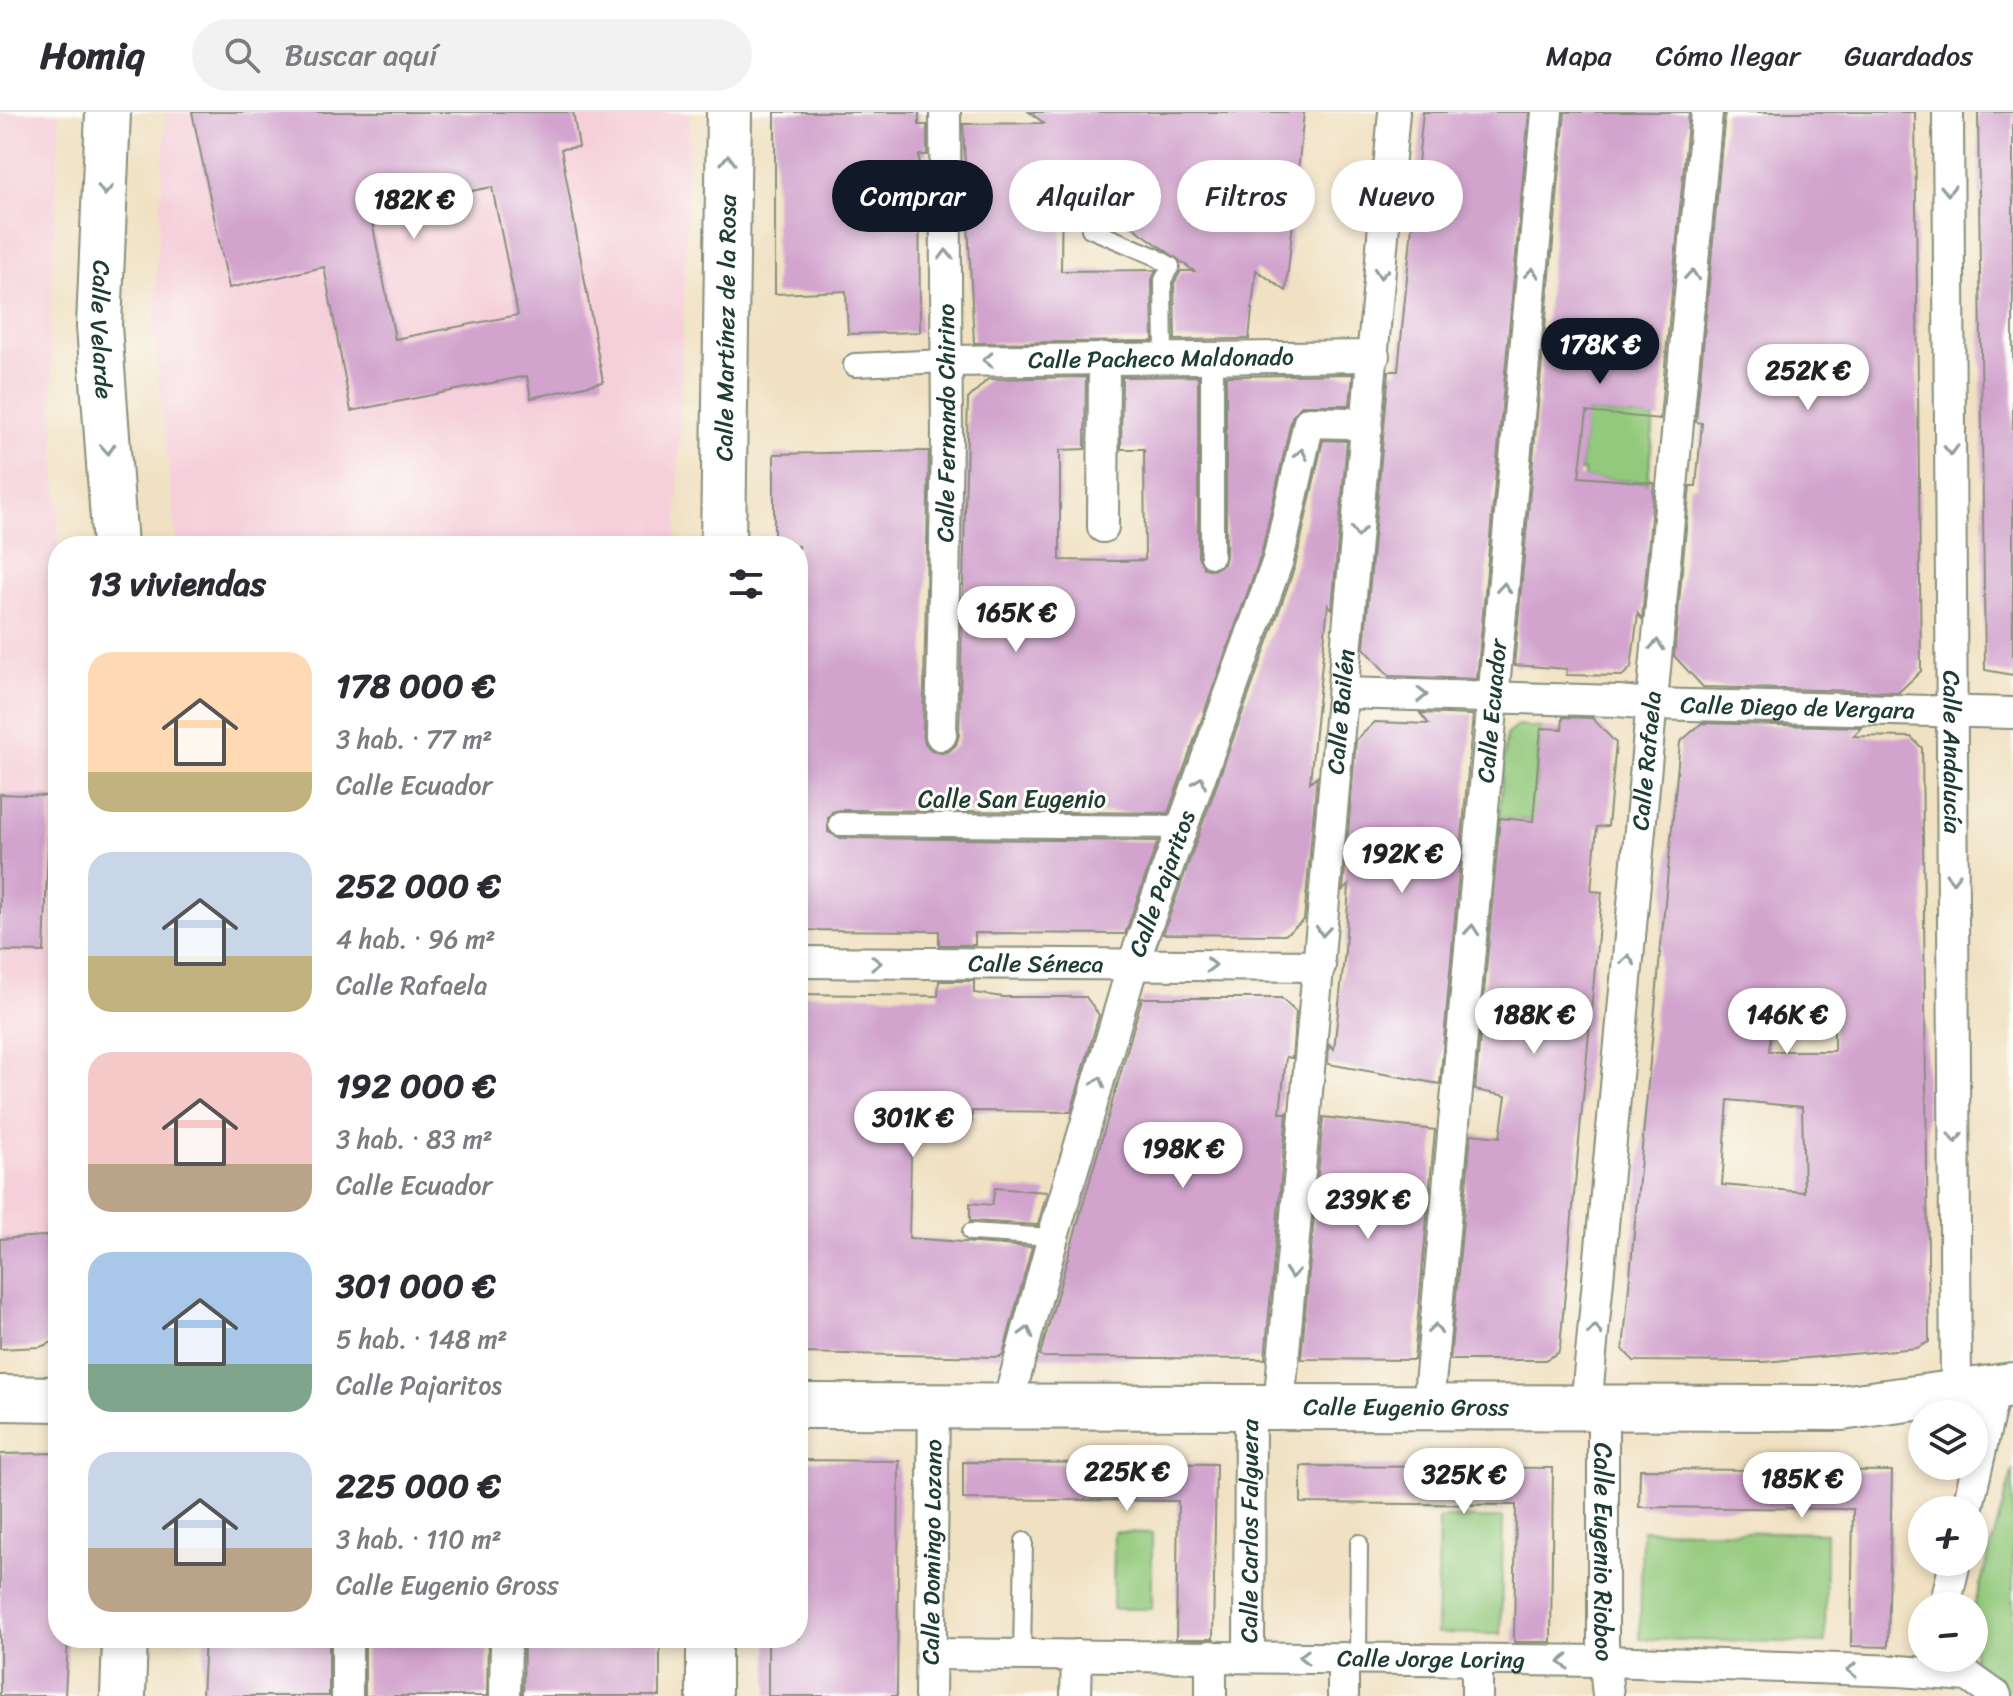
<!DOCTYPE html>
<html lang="es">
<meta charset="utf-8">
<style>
body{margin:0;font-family:Sriracha,sans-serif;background:#f2f2f3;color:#2b2b33;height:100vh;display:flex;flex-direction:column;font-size:30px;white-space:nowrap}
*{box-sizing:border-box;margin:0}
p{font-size:26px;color:#7c7c81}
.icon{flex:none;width:44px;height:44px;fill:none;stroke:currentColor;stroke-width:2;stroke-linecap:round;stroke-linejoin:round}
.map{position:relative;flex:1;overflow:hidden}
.side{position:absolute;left:48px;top:424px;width:760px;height:1112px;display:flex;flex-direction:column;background:#fff;border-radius:32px;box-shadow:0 4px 12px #0003}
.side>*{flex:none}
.banner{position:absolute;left:832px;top:48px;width:760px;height:72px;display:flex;gap:16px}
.tools{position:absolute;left:1908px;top:1288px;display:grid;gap:16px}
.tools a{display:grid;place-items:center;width:80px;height:80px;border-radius:50%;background:#fff;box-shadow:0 4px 12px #0003;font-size:40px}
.price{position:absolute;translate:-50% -68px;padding:0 18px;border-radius:28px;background:#fff;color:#222;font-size:26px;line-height:52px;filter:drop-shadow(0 2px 4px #0008)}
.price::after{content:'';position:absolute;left:50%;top:48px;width:24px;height:18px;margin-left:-12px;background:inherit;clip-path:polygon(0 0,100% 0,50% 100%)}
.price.current{background:#111827;color:#fff}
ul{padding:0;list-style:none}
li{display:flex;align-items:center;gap:24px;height:200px;padding:0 40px}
li span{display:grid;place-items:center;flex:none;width:224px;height:160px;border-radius:24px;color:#555}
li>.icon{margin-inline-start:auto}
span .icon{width:96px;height:96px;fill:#fffc;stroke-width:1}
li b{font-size:34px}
h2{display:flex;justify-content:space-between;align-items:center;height:96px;padding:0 40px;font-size:34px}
.tag{padding:0 28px;border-radius:36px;background:#fff;box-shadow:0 4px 12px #0003;font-size:28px;line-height:72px}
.tag.current{background:#111827;color:#fff}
header{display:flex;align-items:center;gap:48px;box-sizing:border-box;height:112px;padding:0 40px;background:#fff;border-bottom:2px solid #e1e1e2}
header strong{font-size:38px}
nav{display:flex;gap:44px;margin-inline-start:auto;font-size:28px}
.search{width:560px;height:72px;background:#f2f2f3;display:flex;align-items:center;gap:20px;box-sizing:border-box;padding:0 28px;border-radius:44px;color:#7c7c81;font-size:30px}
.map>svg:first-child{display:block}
</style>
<header>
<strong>Homiq</strong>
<div class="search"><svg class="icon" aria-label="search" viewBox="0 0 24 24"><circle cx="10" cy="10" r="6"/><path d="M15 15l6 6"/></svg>Buscar aquí</div>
<nav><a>Mapa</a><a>Cómo llegar</a><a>Guardados</a></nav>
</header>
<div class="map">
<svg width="2013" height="1584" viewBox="0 0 2013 1584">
<rect width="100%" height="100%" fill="#fdfcf7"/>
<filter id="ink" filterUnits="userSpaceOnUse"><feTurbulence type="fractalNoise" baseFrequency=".0125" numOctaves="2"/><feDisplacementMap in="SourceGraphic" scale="16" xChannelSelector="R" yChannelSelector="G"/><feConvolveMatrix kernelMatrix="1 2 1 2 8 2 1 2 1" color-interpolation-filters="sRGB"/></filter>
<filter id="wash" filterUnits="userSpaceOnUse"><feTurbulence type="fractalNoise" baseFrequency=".006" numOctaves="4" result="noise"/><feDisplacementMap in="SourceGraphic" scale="32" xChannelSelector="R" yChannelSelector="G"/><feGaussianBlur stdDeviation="1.8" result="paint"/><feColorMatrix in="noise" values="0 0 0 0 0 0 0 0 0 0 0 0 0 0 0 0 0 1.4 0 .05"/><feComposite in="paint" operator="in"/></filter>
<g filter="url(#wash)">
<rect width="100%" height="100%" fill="#f0e1c2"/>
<path fill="#f5cfda" d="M0 0H60L50 220 60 434 58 1123 0 1127Z
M166 0H690L676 434H177L153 219Z"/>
<path fill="#93c97c" stroke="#598358" stroke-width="2" d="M1586 300 1654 306 1648 370 1584 366V359H1580Z
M1517 614 1541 616 1535 679 1543 710 1499 706 1506 623Z
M2013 1357V1584L1999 1567 1960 1547 1974 1546V1495Z
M1439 1406H1503L1501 1522 1437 1521Z
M1642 1418 1826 1421 1825 1531 1640 1527Z
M1114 1420 1152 1421V1497H1113Z"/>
<g id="blocks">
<path fill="#d1a3cd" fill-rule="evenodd" d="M192 0H573L579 35 561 37 603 270 531 286 527 264 351 299 324 155 229 176ZM492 75 518 203 395 227 370 99Z
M775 0H919V13H927V43H919L920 220 848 222 846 179 775 182Z
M1029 0H1304L1286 179 1256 158 1249 227 1175 228 1174 171 1181 159H1194L1062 64 1061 159 1156 158 1152 168 1153 229 974 231 963 12 1044 11Z
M1423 0H1529L1477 567 1389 564 1364 536 1389 259H1398Z
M1565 0H1689L1660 307 1587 300 1579 365 1654 371 1642 507 1638 502 1631 556 1622 564 1566 563 1567 557 1514 553Z
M1725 0H1915L1921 559 1899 580 1703 575 1674 544 1690 374H1696L1702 311 1696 310Z
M1978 0H2013V563L1985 558Z
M1353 262 1350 293H1302L1292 305 1261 443 1168 701 840 698 832 700 828 706V720L840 726 1158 729 1125 822 975 821V833H939V819L798 818V434H774V342L929 339 923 623 925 631 931 638 941 641 949 639 956 633 959 623 968 287 988 267 1086 265 1085 337 1060 338V448L1118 449 1145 448 1144 337H1121L1122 265 1198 264V444L1204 456 1213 458 1224 452 1226 444V264Z
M1323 328 1347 329 1332 497 1328 492 1310 670 1317 664 1304 808 1285 823 1163 822 1295 454Z
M1420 601 1473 603 1440 972 1328 952 1329 932 1334 937 1345 838 1349 773 1343 778 1356 628 1375 610 1429 612Z
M1563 605 1592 606 1616 631 1608 714 1597 715 1591 779 1602 780 1560 1235 1558 1241 1545 1248H1450L1471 1022 1500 1025 1506 984 1475 978 1500 706 1533 709 1541 616 1562 617Z
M1702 611 1862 615 1853 624 1911 625 1922 636 1929 1230 1917 1236 1764 1250 1634 1249 1623 1238 1680 630ZM1775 884 1834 886V939H1769ZM1728 988 1802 995 1804 1080 1722 1073Z
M0 682 50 684 44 840 0 839Z
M939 869H974V881L1003 885H1086L1099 903 1071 1000 972 999V1010L912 1008 909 1126 1032 1135 1003 1242 999 1245 798 1241V882L938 884Z
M1142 886H1281L1296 900 1292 946 1286 945 1280 1001H1287L1265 1247 1042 1245 1040 1243Z
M1323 1005 1435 1018 1414 1248 1301 1247Z
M995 1076 1047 1080 1038 1113 970 1109V1091L992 1093Z
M58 1123V1228L40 1235 0 1237V1127Z
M58 1341V1526H68L65 1584H0V1342Z
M798 1348 899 1349 897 1584H768V1526H798Z
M963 1350 1216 1352 1213 1527H1176L1178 1389 963 1387Z
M1301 1354 1553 1356 1551 1530H1514L1516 1393 1301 1391Z
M1640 1357 1892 1359 1888 1535 1851 1534 1853 1397 1639 1395Z
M205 1526H329V1584H202Z
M365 1526H488L487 1584H365Z
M524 1526H660V1584H523Z"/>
</g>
</g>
<g filter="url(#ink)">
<use href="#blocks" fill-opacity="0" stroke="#888f7b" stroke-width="2"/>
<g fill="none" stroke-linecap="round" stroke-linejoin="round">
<defs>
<path id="service" d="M1090 117 1154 144 1171 154 1163 168 1164 246
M971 1120 1053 1125
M1022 1543 1024 1429
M1358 1546 1359 1431"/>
<path id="pedestrian" d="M1212 245V444
M855 253 947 249
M840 712 1184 715"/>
<g id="minor">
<path id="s1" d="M1948 0 1956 1282"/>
<path id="s2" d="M947 249 1374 244"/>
<path d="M1103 415 1104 246"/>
<path id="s3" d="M1344 581 1618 589 1651 592 2013 601"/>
<path id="s4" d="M941 623 947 328 945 0"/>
<path id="s5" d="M798 850 1320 854"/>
<path id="s6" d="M1428 1294 1547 0"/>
<path id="s7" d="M1007 1295 1053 1125 1133 852 1278 448 1309 310 1348 311 1367 317"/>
<path id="s8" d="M1279 1295 1394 0"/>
<path id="s9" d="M1586 1296 1707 0"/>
<path id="s10" d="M1603 1296V1531L1608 1584"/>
<path d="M1967 1398 1995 1276"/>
<path d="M1945 1494 1955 1450"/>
<path id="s11" d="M931 1542 1605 1549 1899 1559 1968 1564 1996 1584"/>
<path id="s12" d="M1249 1545 1250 1295"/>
<path d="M1477 1549V1584"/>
<path d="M347 1584V1526"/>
<path d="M505 1584 506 1526"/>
<path id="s13" d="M930 1584 934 1294"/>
<path d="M1076 1584 1077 1543"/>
<path d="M1211 1584V1544"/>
<path d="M1343 1584V1546"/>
</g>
<g id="secondary">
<path id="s14" d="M108 0 99 214 115 434"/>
<path id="s15" d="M723 434 729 0"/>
<path d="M0 1286 58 1287"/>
<path id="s16" d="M798 1294 1841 1296 2013 1273"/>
<path d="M123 1584 125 1526"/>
<path d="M709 1584V1526"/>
</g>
</defs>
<use href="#service" stroke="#888f7b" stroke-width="20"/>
<use href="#pedestrian" stroke="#888f7b" stroke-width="26"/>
<use href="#minor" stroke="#888f7b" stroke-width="34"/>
<use href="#secondary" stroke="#888f7b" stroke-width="48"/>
<use href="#service" stroke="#fff" stroke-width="16"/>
<use href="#pedestrian" stroke="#fff" stroke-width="22"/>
<use href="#minor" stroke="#fff" stroke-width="30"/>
<use href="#secondary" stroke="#fff" stroke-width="44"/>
</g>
<defs><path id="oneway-chevron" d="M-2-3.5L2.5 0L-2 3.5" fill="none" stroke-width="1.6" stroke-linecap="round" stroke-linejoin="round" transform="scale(2)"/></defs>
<g stroke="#8f9e9a">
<use href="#oneway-chevron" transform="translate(728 48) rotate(-89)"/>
<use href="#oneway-chevron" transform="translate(105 78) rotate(92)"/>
<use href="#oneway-chevron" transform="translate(1948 78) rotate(89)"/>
<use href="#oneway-chevron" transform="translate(946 143) rotate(-91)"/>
<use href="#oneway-chevron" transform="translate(1381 161) rotate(95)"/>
<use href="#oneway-chevron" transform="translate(1532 161) rotate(-85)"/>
<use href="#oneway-chevron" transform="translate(1692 163) rotate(-85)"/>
<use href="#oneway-chevron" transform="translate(988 248) rotate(179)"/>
<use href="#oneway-chevron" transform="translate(108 337) rotate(86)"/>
<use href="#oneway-chevron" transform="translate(1951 338) rotate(89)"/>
<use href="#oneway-chevron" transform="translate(1301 342) rotate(-78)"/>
<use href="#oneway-chevron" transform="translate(1358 420) rotate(95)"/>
<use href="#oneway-chevron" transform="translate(1504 476) rotate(-85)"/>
<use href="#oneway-chevron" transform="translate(1657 533) rotate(-85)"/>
<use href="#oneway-chevron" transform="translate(1422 583) rotate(1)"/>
<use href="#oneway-chevron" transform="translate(1200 670) rotate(-71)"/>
<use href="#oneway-chevron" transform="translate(1953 766) rotate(90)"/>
<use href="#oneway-chevron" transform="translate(1472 818) rotate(-85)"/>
<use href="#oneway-chevron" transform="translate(1323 819) rotate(95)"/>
<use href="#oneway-chevron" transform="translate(1628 848) rotate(-85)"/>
<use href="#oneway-chevron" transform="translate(876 851)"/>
<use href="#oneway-chevron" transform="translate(1211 853) rotate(1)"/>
<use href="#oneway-chevron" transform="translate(1099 970) rotate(-74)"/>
<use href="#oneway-chevron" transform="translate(1955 1026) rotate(90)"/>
<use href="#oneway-chevron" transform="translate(1292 1161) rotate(95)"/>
<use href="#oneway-chevron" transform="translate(1435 1217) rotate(-85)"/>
<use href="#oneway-chevron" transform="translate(1595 1218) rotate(-85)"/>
<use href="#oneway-chevron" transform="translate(1027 1220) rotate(-75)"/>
<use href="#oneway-chevron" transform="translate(1304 1545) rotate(-179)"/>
<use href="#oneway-chevron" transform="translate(1564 1550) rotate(180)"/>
<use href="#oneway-chevron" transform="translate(1852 1558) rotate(-179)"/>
</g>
</g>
<g text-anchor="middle" stroke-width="6" stroke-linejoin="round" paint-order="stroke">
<g font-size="24" fill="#1f3d34" stroke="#fdfcf7">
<text dy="8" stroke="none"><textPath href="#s14" startOffset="218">Calle Velarde</textPath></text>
<text dy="8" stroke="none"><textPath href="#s15" startOffset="218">Calle Martínez de la Rosa</textPath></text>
<text dy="8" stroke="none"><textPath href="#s2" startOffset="214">Calle Pacheco Maldonado</textPath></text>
<text dy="8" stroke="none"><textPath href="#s4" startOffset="312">Calle Fernando Chirino</textPath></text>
<text dy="8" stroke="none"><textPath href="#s3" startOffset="454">Calle Diego de Vergara</textPath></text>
<text dy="8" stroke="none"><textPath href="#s6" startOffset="698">Calle Ecuador</textPath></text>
<text dy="8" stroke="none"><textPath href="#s8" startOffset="698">Calle Bailén</textPath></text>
<text dy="8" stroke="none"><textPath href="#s1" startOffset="640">Calle Andalucía</textPath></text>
<text dy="8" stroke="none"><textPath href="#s9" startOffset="650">Calle Rafaela</textPath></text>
<text x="1012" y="695">Calle San Eugenio</text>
<text dy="8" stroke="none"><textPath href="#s7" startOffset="546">Calle Pajaritos</textPath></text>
<text dy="8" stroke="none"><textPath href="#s5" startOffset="238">Calle Séneca</textPath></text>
<text dy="8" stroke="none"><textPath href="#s16" startOffset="608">Calle Eugenio Gross</textPath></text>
<text dy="8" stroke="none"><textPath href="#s12" startOffset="126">Calle Carlos Falguera</textPath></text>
<text dy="8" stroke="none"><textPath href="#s13" startOffset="144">Calle Domingo Lozano</textPath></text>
<text dy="8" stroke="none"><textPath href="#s10" startOffset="144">Calle Eugenio Rioboo</textPath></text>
<text dy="8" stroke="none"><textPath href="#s11" startOffset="500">Calle Jorge Loring</textPath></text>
</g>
</g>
</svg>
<div class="tools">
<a><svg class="icon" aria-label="layers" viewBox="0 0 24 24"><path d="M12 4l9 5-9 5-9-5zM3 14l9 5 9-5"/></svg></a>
<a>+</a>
<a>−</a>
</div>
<b class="price" style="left:414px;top:129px">182K €</b>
<b class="price current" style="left:1600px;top:274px">178K €</b>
<b class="price" style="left:1808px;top:300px">252K €</b>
<b class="price" style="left:1016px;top:542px">165K €</b>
<b class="price" style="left:1402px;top:783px">192K €</b>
<b class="price" style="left:1534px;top:944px">188K €</b>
<b class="price" style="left:1787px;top:944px">146K €</b>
<b class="price" style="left:913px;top:1047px">301K €</b>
<b class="price" style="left:1183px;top:1078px">198K €</b>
<b class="price" style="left:1368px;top:1129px">239K €</b>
<b class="price" style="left:1127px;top:1401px">225K €</b>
<b class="price" style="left:1464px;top:1404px">325K €</b>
<b class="price" style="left:1802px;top:1408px">185K €</b>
<div class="banner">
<a class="tag current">Comprar</a>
<a class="tag">Alquilar</a>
<a class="tag">Filtros</a>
<a class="tag">Nuevo</a>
</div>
<section class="side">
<h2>13 viviendas<svg class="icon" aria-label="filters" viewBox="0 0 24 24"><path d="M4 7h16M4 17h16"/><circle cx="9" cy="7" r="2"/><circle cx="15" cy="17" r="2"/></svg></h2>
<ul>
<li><span style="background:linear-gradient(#ffd9b3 75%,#c2b280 0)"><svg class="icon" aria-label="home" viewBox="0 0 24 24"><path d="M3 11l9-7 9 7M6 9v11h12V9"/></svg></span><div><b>178 000 €</b><p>3 hab. · 77 m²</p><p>Calle Ecuador</p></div></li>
<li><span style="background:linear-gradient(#c9d6e8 65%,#c2b280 0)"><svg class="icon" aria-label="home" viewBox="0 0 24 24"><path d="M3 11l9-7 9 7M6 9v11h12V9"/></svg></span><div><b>252 000 €</b><p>4 hab. · 96 m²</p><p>Calle Rafaela</p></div></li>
<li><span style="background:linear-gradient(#f6c9c9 70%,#b9a48a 0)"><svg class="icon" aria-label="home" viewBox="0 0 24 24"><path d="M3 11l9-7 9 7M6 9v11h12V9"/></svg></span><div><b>192 000 €</b><p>3 hab. · 83 m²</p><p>Calle Ecuador</p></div></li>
<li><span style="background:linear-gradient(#a9c7e8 70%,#7fa58c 0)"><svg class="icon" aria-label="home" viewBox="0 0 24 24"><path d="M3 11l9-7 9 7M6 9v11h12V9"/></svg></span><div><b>301 000 €</b><p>5 hab. · 148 m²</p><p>Calle Pajaritos</p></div></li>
<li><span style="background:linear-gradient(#c9d6e8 60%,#b9a48a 0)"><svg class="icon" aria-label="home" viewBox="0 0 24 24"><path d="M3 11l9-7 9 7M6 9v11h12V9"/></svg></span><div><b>225 000 €</b><p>3 hab. · 110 m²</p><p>Calle Eugenio Gross</p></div></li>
</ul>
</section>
</div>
